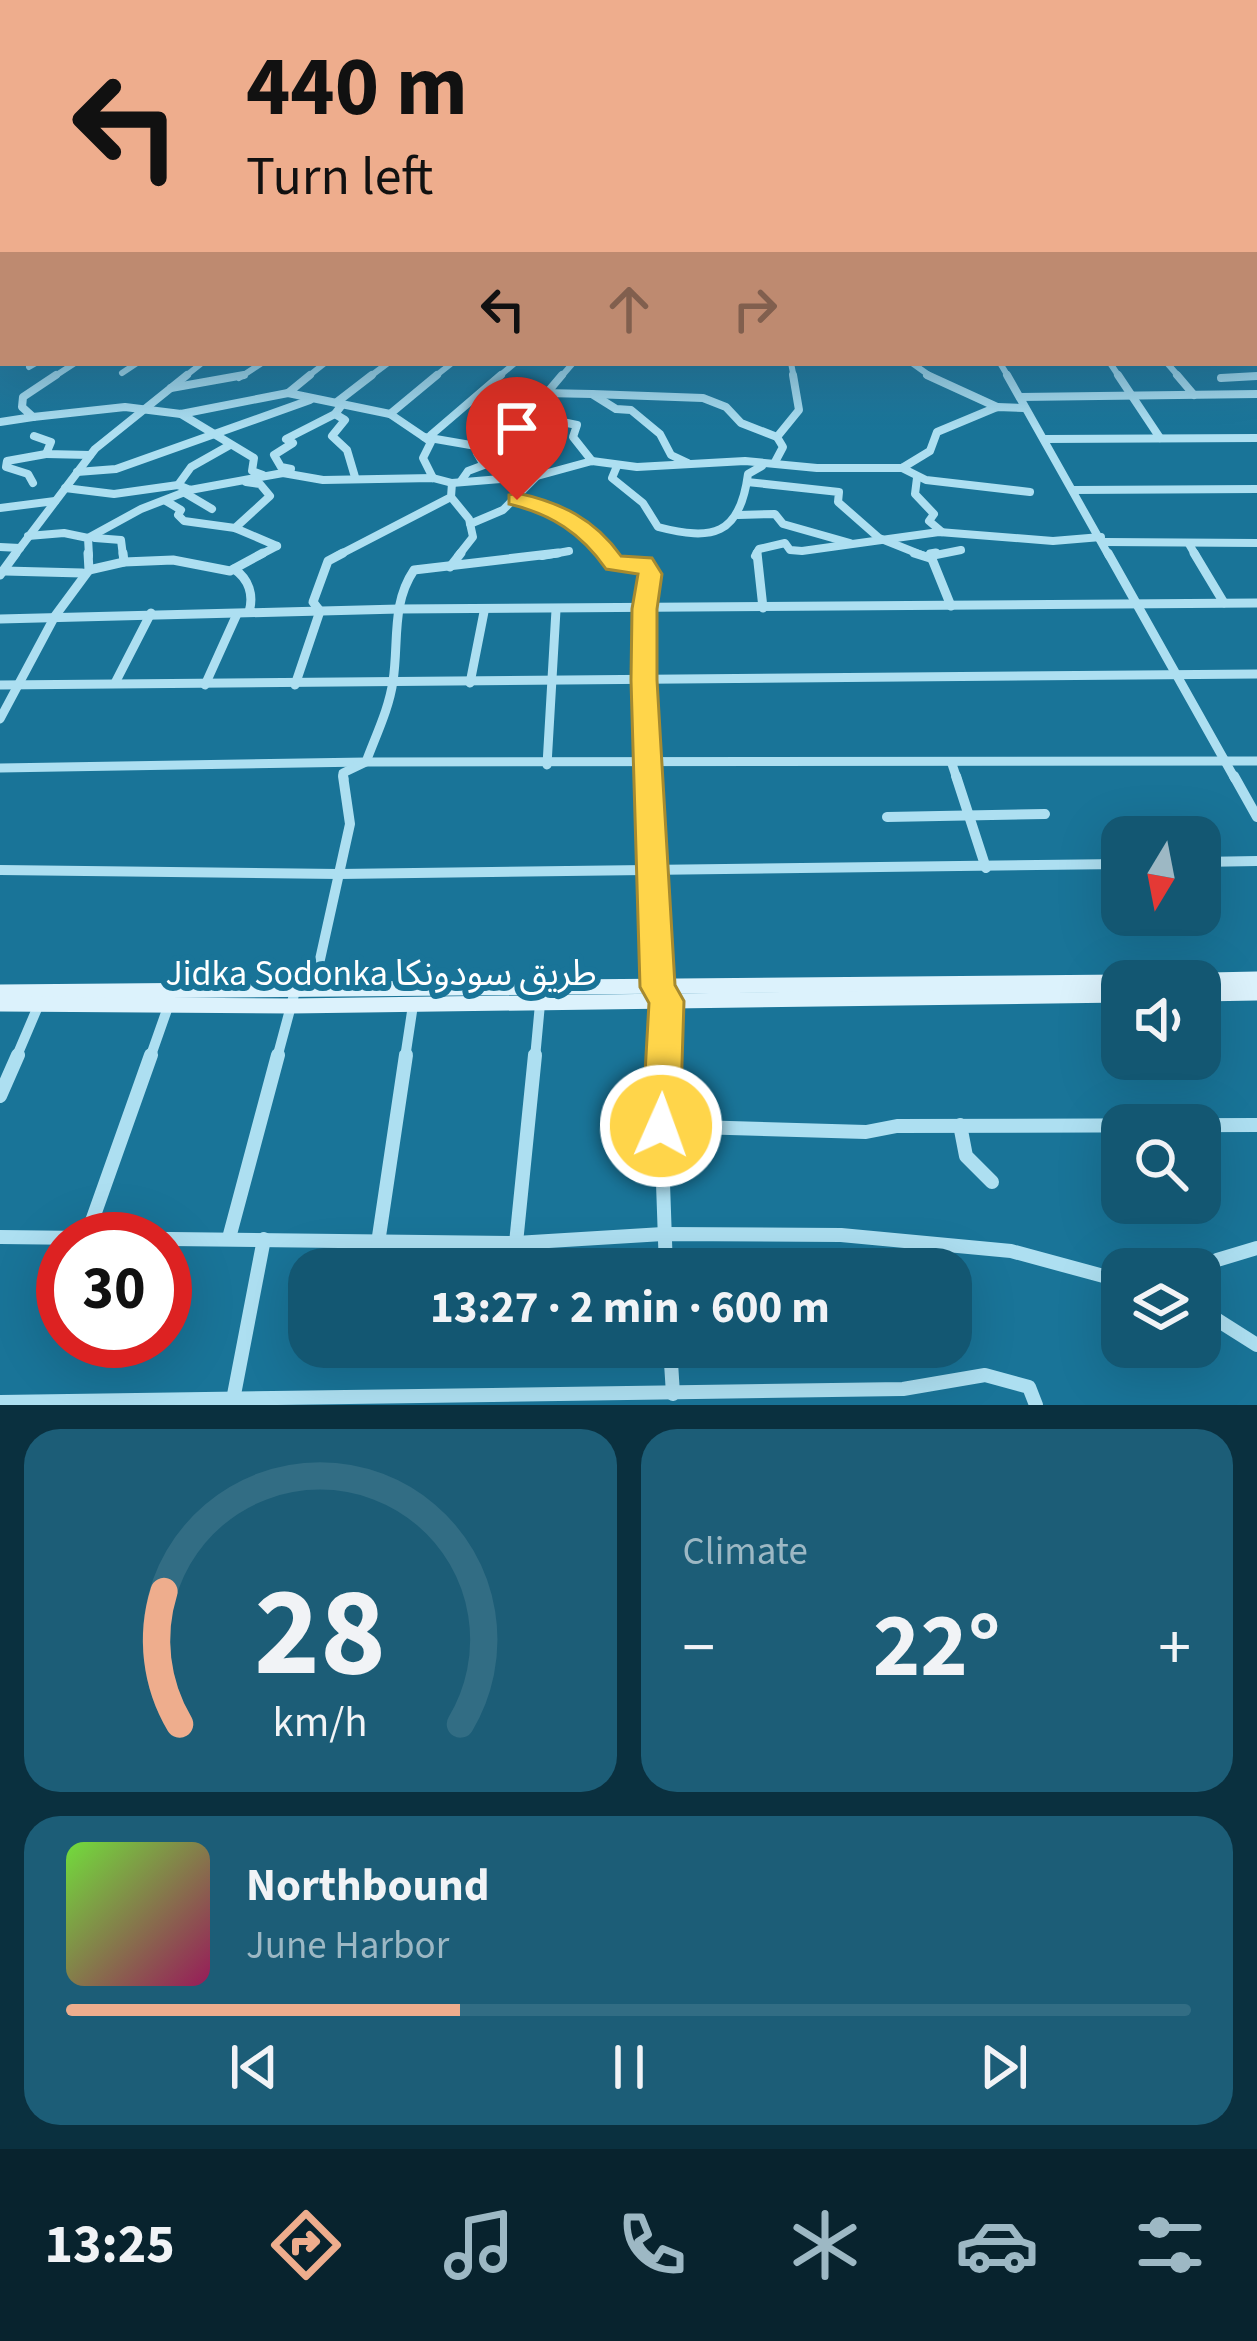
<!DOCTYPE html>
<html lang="en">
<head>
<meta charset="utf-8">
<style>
  :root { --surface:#135772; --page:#1c5d77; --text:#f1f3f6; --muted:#9db8c4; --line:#326d84; --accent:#eead8d }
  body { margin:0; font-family:"Source Sans 3","Noto Sans Arabic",sans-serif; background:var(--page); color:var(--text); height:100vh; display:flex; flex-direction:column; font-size:45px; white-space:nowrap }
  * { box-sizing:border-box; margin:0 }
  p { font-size:39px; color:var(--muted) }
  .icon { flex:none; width:66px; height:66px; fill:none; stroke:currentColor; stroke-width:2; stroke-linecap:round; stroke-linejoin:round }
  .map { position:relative; height:1405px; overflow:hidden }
  .details { display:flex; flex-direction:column; gap:24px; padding:24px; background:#0a303f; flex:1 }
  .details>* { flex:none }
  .banner { position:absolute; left:0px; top:0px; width:1257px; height:366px; box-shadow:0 12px 48px #0002; background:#eead8d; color:#111; overflow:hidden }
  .needle { width:78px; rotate:190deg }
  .tools { position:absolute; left:1101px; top:816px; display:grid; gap:24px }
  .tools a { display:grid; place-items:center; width:120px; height:120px; border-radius:24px; background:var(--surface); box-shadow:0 12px 48px #0002; font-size:60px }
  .speed { position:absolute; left:36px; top:1212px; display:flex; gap:24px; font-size:60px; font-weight:700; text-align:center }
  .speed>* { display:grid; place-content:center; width:156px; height:156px; border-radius:50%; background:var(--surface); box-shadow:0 12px 48px #0002; line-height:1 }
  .speed .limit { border:18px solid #d22; background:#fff; color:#111 }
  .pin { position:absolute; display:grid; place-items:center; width:102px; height:102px; color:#fff; margin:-123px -51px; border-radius:50% 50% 50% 0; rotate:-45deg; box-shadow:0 0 12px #0007 }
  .pin .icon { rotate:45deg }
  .me { position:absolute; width:132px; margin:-66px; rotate:2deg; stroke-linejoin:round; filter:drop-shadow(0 0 9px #0008) }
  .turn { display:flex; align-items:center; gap:42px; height:252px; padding:0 48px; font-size:54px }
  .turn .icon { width:156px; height:156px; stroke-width:2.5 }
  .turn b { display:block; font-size:84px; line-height:102px }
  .lanes { display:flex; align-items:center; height:114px; padding:0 48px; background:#0003; justify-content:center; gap:60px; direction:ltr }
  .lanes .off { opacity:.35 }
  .big { font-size:90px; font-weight:700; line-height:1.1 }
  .details .tile { flex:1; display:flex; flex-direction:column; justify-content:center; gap:18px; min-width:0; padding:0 42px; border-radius:36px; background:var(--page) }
  .details .dial { align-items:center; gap:0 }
  .dial svg { height:312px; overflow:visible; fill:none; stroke:var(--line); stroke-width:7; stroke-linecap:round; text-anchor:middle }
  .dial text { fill:var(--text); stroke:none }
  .song { display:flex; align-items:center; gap:36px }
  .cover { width:144px; height:144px; border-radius:18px; background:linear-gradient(135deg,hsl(100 70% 55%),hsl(330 70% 35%)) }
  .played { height:12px; border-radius:6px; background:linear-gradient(90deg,var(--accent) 35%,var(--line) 35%) }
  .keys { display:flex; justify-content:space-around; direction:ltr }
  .heat { display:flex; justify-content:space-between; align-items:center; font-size:66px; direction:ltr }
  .details .tiles { flex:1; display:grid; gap:24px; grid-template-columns:1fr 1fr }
  .tile:last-child { grid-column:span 2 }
  .trip { position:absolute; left:288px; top:1248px; width:684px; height:120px; border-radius:36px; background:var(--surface); box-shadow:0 12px 48px #0002; font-weight:700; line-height:120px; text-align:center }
  .dock { display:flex; height:192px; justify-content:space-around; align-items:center; background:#08232e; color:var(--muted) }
  .dock .icon { width:84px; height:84px }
  .dock .selected { color:var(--accent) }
  .dock b { font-size:54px; color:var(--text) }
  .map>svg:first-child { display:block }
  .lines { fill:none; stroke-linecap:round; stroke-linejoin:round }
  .minor-far4 { stroke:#addff1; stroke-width:6 }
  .minor-far3 { stroke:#addff1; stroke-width:8 }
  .minor-far2 { stroke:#addff1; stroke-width:9 }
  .minor-far1 { stroke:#addff1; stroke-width:10 }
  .minor { stroke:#addff1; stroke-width:14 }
  .secondary { stroke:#dcf2fc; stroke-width:15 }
  .trunk { fill:#fbfeff; fill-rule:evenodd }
  .route { fill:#ffd54a; stroke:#a68a30; stroke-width:3 }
  .labels { text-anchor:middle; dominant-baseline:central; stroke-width:12; stroke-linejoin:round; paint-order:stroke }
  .near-street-label { font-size:36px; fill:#fff; stroke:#197498 }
</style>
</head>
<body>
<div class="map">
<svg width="1257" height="1405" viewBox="0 0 1257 1405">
  <rect width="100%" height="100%" fill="#197498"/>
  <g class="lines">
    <g class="minor-far4">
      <path d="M 791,363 L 794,378"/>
      <path d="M 912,363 L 933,378"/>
      <path d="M 1000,363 L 1009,378"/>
      <path d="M 1110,363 L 1120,378"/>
      <path d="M 1167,363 L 1180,378"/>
      <path d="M 29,367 L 36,363"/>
      <path d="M 122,373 L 137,363"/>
      <path d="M 52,378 L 75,363"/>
      <path d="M 183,378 L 202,363"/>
      <path d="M 239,378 L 262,363"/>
      <path d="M 306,378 L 325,363"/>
      <path d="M 368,378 L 388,363"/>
      <path d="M 433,378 L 452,363"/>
      <path d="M 497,378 L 515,363"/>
      <path d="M 560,378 L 573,363"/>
      <path d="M 1221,378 L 1257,376"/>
    </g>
    <g class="minor-far3">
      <path d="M 310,375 L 288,393 L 390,414 L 424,437 L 482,447 L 477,453 L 484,465 L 468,471 L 461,481"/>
      <path d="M 927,375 L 997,407"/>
      <path d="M 1007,375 L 1109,556"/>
      <path d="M 1118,375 L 1160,438"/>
      <path d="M 1177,375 L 1194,395"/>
      <path d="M 1221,378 L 1257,376"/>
      <path d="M 171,388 L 244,375"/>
      <path d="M 544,393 L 592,394 L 616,409 L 631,410 L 660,434 L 671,455 L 688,463"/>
      <path d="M 592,394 L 703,398 L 726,407 L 741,423 L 777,437"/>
      <path d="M 1020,397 L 1257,394"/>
      <path d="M 181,414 L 254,458 L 252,471 L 263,475"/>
      <path d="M 390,414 L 437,375"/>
      <path d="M 528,415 L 577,425 L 573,437 L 592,461"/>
      <path d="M 33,417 L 125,407 L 181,414 L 288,393"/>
      <path d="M 0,422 L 33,417 L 22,407 L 23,397 L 56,375"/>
      <path d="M 431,435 L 501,375"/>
      <path d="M 34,436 L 51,442 L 46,454 L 90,455"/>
      <path d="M 424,437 L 431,442 L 423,458 L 433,478"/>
      <path d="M 1044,439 L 1257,438"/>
      <path d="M 775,462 L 783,447 L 777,437 L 799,410 L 793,375"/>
      <path d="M 617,466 L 612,478 L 643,503 L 658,527 C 712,541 740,536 748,474 L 762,466"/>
      <path d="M 902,468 L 926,480 L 1030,492"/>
      <path d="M 291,469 L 281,467 L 274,455 L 293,443 L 286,439 L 335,414"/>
      <path d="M 77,472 L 116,469 L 310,400"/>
      <path d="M 355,477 L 347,450 L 332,436 L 345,420 L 335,414 L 341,406 L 337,402 L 372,375"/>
      <path d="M 513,477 L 508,439 L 562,375"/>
      <path d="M 917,478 L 915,494 L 934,514 L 929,521 L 942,532"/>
      <path d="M 747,482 L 839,492 L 838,502 L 879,538 L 924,556"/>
      <path d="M 33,483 L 28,474 L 6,467 L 7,461 L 46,454"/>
      <path d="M 178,485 L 191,467 L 230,445"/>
      <path d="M 65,488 L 114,494 L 178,485 L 190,490 L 283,473 L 323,480 L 433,478 L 452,483 L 537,476 L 592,461 L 637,467 L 745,461 L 817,468 L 902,468 L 930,451 L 937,432 L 997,407 L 1024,408"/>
      <path d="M 1073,490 L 1257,489"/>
      <path d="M 185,493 L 212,509"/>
      <path d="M 451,497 L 469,519 L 473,537 L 458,556"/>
      <path d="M 517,499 L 574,523 L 610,556"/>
      <path d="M 166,501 L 181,510 L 178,515 L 184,521 L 235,528 L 277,546"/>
      <path d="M 0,508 L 55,501"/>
      <path d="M 738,515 L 775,514 L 783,524 L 850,543"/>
      <path d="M 470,524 L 503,510 L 537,476"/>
      <path d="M 235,528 L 270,496 L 260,484 L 246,482"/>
      <path d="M 28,536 L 64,533 L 88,538 L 89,556"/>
      <path d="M 88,538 L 141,509 L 190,490"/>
      <path d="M 95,538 L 121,540 L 123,556"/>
      <path d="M 1105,542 L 1257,543"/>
      <path d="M 1189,544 L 1196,556"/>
      <path d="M 0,547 L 20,548"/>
      <path d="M 14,556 L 95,449 L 187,375"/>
      <path d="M 258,556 L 277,546"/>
      <path d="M 337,556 L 451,497 L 452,483"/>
      <path d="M 542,556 L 569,551"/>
      <path d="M 755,556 L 759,549 L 785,543 L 790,550 L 802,551 L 939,532 L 1053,541 L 1101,537"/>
      <path d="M 931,556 L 961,550"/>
    </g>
    <g class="minor-far2">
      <path d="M 123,553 L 124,562"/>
      <path d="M 609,553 L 614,564 L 643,563 L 650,574 L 644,609 L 648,779"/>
      <path d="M 757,553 L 763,608"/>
      <path d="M 914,553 L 930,558"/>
      <path d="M 936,553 L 930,554 L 951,606"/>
      <path d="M 1108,553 L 1235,779"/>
      <path d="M 1194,553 L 1224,603"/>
      <path d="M 450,567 L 461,553"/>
      <path d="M 234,569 C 249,579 254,595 249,612"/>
      <path d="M 89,570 L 124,562 L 173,560 L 230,571 L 263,553"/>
      <path d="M 5,571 L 82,573"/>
      <path d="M 0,575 L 16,553"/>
      <path d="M 0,619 L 399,609 L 1257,603"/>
      <path d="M 115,683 L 151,613"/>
      <path d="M 470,683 L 484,612"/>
      <path d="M 0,685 L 1257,674"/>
      <path d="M 205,685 L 237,614"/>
      <path d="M 295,685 L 320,611 L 313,602 L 328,561 L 343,553"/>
      <path d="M 0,719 L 55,616 L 89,570 L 88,553"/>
      <path d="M 952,764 L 957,779"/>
      <path d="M 547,765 L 556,610"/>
      <path d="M 0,768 L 366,762 L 1257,761"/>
      <path d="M 344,779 L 343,773 L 366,762 C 376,735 389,709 393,681 C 399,642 391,604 414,570 L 558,553"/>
    </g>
    <g class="minor-far1">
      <path d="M 648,776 L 657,987 L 667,1001 L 664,1058"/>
      <path d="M 956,776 L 986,868"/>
      <path d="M 1234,776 L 1257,817"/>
      <path d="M 887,817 L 1045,814"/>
      <path d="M 1200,862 L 1257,861"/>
      <path d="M 0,870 L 339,874 L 1122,864"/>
      <path d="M 313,991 L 350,824 L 343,776"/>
      <path d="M 16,1058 L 39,1004"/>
      <path d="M 150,1058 L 169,1004"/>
      <path d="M 277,1058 L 295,991"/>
      <path d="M 405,1058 L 413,1005"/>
      <path d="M 535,1058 L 540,1004"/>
    </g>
    <g class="minor">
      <path d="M 664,1055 L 661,1126 L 666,1269"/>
      <path d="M 0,1096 L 18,1055"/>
      <path d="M 960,1125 L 966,1156 L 992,1182"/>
      <path d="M 661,1126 L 866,1132 L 897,1126 L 1257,1125"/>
      <path d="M 87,1235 L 151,1055"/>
      <path d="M 0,1237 L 516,1243 L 663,1234 L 841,1235 L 1011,1251 L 1122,1281"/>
      <path d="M 229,1238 L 278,1055"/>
      <path d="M 378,1243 L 406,1055"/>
      <path d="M 516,1243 L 535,1055"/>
      <path d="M 1200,1272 L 1217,1260 L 1257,1248"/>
      <path d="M 1200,1309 L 1257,1345"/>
      <path d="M 670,1347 L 673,1394"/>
      <path d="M 0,1402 L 903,1389 L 985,1375 L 1029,1387 L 1036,1405"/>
      <path d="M 232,1405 L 264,1239"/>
    </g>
    <g class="secondary">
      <path d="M 1162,981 L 1257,979"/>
      <path d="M 0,992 L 1122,982"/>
      <path d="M 1200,994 L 1257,993"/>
      <path d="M 0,1004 L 291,1006 L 1122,995"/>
    </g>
    <path class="trunk" d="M 3,322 L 3,329 L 0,330 L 0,323 Z"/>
  </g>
  <linearGradient id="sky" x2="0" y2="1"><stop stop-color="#0e4054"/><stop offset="0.55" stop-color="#387da2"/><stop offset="1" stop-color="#387da2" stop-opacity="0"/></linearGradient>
  <rect width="1257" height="431" fill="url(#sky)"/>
  <path class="route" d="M 517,493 C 560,502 595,519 621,556 L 652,558 L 662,574 L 657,609 L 657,680 L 675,985 L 684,1001 L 680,1126 L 675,1138 L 661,1143 L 648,1138 L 642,1126 L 649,1003 L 640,987 L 631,680 L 632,609 L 638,574 L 606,569 C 581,533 551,514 509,504 L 509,495 Z"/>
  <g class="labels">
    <g class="near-street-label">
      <text x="381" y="973">Jidka Sodonka طريق سودونكا</text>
    </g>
  </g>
</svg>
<div class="tools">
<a><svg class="needle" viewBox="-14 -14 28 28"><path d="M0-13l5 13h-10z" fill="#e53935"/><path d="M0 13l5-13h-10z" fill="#9db8c4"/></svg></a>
<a><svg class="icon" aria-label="sound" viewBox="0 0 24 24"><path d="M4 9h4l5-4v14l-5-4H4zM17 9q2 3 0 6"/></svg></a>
<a><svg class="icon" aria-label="search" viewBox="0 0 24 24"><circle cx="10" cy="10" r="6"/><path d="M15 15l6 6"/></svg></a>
<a><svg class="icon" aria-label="layers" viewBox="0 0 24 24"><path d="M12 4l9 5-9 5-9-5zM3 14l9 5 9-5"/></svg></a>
</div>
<div class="speed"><div class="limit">30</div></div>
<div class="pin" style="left:517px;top:500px;background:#d93025"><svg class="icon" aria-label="arrive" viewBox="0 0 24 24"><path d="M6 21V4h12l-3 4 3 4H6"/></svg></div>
<svg class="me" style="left:661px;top:1126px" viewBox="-20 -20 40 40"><circle r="17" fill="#ffd54a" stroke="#fff" stroke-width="3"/><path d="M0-11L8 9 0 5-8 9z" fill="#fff"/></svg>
<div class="trip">13:27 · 2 min · 600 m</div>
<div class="banner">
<div class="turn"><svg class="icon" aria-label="left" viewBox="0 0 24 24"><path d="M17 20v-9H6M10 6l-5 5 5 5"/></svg><div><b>440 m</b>Turn left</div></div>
<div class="lanes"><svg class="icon" aria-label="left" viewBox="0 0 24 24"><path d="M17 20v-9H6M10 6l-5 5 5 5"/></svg><svg class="icon off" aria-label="ahead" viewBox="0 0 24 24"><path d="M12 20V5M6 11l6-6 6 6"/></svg><svg class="icon off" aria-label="right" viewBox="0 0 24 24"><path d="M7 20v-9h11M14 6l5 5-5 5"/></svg></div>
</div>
</div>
<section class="details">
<div class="tiles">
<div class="tile dial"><svg viewBox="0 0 100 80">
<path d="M14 69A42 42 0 1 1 86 69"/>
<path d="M14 69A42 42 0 0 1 10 35" stroke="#eead8d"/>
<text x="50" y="56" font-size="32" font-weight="700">28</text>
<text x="50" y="72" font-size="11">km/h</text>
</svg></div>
<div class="tile"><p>Climate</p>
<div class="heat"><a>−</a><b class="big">22°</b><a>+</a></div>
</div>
<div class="tile">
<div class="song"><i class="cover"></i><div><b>Northbound</b><p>June Harbor</p></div></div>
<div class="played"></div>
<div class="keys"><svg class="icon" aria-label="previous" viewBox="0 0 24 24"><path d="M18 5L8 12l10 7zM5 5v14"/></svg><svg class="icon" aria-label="pause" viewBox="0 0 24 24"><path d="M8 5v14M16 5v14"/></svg><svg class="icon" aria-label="next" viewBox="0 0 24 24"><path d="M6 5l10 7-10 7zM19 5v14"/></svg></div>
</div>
</div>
</section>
<nav class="dock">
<b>13:25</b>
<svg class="icon selected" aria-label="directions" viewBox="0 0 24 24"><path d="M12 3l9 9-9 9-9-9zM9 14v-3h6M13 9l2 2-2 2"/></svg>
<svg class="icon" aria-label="music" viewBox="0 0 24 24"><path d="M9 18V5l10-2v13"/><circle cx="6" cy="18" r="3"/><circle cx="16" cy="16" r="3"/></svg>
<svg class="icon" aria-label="phone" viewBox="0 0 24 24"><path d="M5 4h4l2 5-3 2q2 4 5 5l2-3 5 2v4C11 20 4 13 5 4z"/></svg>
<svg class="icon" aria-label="climate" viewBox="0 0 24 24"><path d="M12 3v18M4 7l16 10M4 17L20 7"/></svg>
<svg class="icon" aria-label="car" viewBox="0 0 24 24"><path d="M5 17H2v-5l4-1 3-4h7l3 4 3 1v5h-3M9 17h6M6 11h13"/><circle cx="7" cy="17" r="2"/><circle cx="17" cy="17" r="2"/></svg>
<svg class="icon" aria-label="filters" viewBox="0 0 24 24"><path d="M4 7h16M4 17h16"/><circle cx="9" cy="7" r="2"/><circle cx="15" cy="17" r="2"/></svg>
</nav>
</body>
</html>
